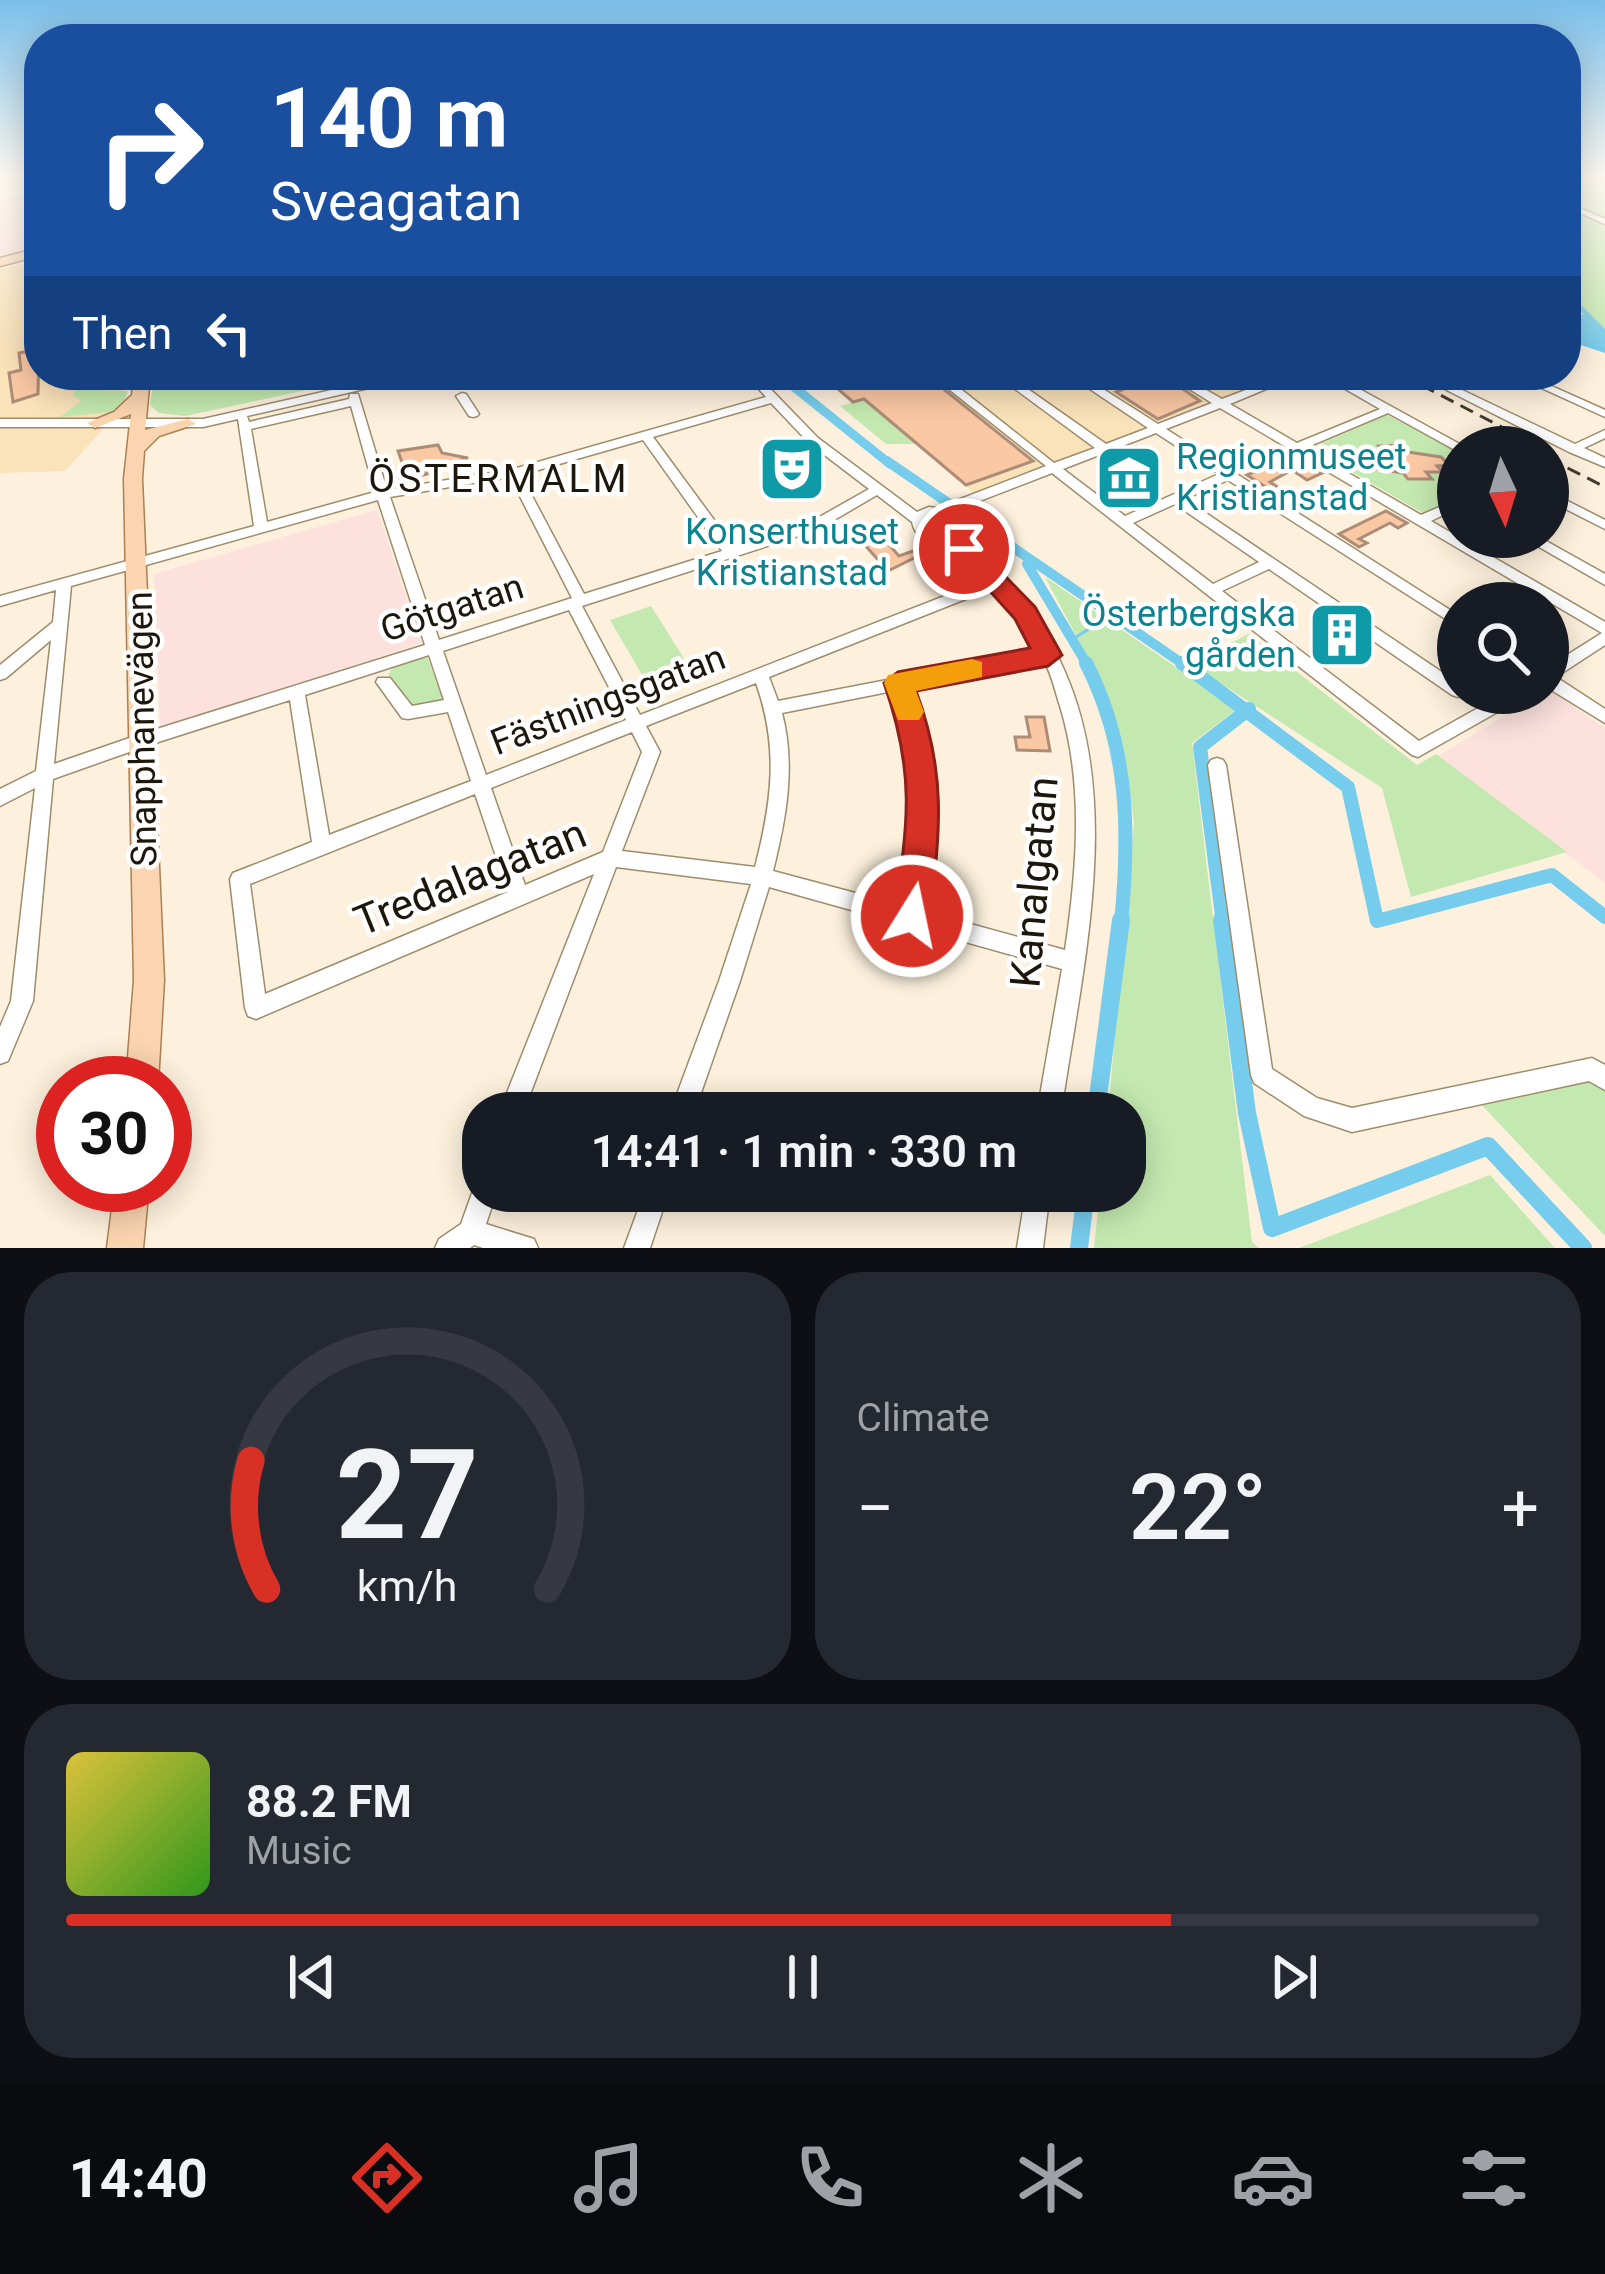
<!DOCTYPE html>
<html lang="en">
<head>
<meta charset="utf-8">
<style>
  :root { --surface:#171b24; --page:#242831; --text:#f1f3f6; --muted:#9ea1a6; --line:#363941; --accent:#d93025 }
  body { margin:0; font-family:Roboto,sans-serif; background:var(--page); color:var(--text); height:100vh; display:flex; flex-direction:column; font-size:45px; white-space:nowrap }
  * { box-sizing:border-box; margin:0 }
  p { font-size:39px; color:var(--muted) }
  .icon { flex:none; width:66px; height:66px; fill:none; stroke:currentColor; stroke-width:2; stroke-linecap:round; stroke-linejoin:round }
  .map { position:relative; height:1248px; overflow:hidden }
  .sheet { display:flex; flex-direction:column; gap:24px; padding:24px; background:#0d0f14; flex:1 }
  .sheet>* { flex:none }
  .hud { position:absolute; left:24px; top:24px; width:1557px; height:366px; border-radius:48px; box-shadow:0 6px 30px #0003; background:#1a4fa0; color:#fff; overflow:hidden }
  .needle { width:78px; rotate:176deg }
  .buttons { position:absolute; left:1437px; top:426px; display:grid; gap:24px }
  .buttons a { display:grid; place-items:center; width:132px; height:132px; border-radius:50%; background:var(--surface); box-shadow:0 6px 30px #0003; font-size:60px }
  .speed { position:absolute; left:36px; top:1056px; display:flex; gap:24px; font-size:60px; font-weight:700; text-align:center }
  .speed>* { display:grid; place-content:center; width:156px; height:156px; border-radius:50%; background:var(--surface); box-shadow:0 6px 30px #0003; line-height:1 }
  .speed .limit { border:18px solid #d22; background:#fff; color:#111 }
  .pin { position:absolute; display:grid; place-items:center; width:102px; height:102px; color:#fff; margin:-51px; border:6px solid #fff; border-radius:50%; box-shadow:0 3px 12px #0007 }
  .me { position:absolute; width:132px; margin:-66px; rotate:10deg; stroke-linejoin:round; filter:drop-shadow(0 0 9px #0008) }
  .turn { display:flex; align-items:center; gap:42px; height:252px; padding:0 48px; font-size:54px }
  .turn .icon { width:156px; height:156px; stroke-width:2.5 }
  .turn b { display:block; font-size:84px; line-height:102px }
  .then { display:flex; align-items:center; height:114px; padding:0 48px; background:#0003; gap:24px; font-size:45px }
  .big { font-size:90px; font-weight:600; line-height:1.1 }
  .sheet .tile { flex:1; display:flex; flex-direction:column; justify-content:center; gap:18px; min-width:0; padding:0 42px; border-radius:48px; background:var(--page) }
  .sheet .dial { align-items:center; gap:0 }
  .dial svg { height:312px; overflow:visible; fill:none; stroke:var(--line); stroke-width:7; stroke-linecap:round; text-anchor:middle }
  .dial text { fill:var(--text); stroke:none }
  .song { display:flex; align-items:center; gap:36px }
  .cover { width:144px; height:144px; border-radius:18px; background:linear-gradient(135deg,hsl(50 70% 55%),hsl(110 70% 35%)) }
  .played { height:12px; border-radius:6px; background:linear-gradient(90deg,var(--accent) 75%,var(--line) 75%) }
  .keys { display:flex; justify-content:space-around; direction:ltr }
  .heat { display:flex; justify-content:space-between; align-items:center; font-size:66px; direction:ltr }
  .sheet .tiles { flex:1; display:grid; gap:24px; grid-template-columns:1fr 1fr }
  .tile:last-child { grid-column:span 2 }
  .trip { position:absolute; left:462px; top:1092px; width:684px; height:120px; border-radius:48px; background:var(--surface); box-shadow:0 6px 30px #0003; font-weight:600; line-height:120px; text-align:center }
  .menu { display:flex; height:192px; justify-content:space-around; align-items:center; background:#090b0e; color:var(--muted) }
  .menu .icon { width:84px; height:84px }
  .menu .selected { color:var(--accent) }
  .menu b { font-size:54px; color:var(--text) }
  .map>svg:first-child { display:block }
  .built { fill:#fae2b9 }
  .industrial { fill:#fce2db }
  .education { fill:#fce1dd }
  .green { fill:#c4e9b0 }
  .water { fill:#76ccec }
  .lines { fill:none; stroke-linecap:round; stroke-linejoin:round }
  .stream { stroke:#76ccec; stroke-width:3 }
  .canal-far3 { stroke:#76ccec; stroke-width:9 }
  .canal-far2 { stroke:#76ccec; stroke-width:10 }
  .canal-far1 { stroke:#76ccec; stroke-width:14 }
  .canal { stroke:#76ccec; stroke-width:18 }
  .building { fill:#fbc8a4; stroke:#ad8d78; stroke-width:3 }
  .minor-casing { stroke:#9e8c6c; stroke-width:3 }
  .major-casing { stroke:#ab8054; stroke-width:3 }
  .minor { fill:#fff; fill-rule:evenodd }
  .major { fill:#fbd5b0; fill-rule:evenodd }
  .rail { stroke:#443c2e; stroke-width:3; stroke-dasharray:14 8; stroke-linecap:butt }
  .route { fill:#d93025; stroke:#8d1f18; stroke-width:3 }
  .slow { fill:#f59e0b }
  .labels { text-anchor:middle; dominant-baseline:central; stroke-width:9; stroke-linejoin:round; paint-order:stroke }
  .culture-label { font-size:36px; fill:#0d838f; stroke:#fff; text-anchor:start }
  .street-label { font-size:36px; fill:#1d160a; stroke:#fff }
  .neighbourhood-label { font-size:39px; letter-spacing:3px; fill:#1d160a; stroke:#fff }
  .near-street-label { font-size:42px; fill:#1d160a; stroke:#fff }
</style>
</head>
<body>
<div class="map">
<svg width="1605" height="1248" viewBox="0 0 1605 1248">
  <rect width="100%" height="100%" fill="#fdf1dd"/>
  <g class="built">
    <path d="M 39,261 L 39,375 L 131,375 L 119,411 L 65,471 L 0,473 L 0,269 Z"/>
    <path d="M 822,375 L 1242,375 L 1259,384 L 974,493 L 867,398 L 853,402 L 831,383 L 835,380 Z"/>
  </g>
  <path class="industrial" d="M 39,191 L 39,250 L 0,259 L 0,199 Z"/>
  <g class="education">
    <path d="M 377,510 L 422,643 L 160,729 L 154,574 Z"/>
    <path d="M 1548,689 L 1605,728 L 1605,883 L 1438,756 Z"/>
  </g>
  <g class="green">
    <path d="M 1566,178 L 1605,178 L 1605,341 L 1566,327 Z"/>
    <path d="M 79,375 L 130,375 L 101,390 L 128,391 L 121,411 L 60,417 L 81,401 L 73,396 Z"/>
    <path d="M 154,375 L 378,375 L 185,416 L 159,413 L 150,405 Z"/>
    <path d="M 867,398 L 919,444 L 886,444 L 840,406 Z"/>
    <path d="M 1387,415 L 1458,451 L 1458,500 L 1426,515 L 1311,448 Z"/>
    <path d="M 1045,577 L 1237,709 L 1192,743 L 1252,1242 L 1259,1248 L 1094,1248 L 1100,1191 L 1125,1191 L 1125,1113 L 1108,1113 L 1134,823 L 1126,761 L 1106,692 Z"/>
    <path d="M 651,606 L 690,668 L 648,685 L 610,620 Z"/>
    <path d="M 1248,634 L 1417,765 L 1436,754 L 1567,852 L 1411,897 L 1382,788 L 1191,664 Z"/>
    <path d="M 427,657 L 443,700 L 425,710 L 408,706 L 388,675 L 394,665 Z"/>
    <path d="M 1584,1080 L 1605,1087 L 1605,1236 L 1477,1100 Z"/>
    <path d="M 1490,1175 L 1555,1248 L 1299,1248 Z"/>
  </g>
  <path class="water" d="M 1566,290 L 1605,329 L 1605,353 L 1566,340 L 1566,312 L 1585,315 L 1567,298 Z"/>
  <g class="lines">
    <path class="stream" d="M 1073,639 L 1110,616"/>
    <path class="canal-far3" d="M 779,375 L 890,464"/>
    <g class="canal-far2">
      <path d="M 887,461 L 1186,666"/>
      <path d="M 1027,564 L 1088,666"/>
    </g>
    <g class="canal-far1">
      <path d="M 1086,663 C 1129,747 1130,831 1121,923"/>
      <path d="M 1182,663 L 1348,787 L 1377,921 L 1552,875 L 1605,917"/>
      <path d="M 1223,923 L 1200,747 L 1249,709"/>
    </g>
    <g class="canal">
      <path d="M 1222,920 L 1247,1113 L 1272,1228 L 1488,1146 L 1583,1248"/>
      <path d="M 1096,1113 L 1121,920"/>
      <path d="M 1079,1248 L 1086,1191"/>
    </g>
  </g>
  <g class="building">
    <path d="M 39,349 L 38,394 L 13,402 L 9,373 L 21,370 L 19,353 Z"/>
    <path d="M 822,375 L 926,375 L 1033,461 L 966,485 L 864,399 L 853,402 Z"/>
    <path d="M 1123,375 L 1163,375 L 1200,401 L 1158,419 L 1116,392 L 1138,384 Z"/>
    <path d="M 438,445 L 442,453 L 468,458 L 443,466 L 423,464 L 427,474 L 401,481 L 397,470 L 404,468 L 398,451 Z"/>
    <path d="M 1402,445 L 1408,452 L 1441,457 L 1449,465 L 1437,466 L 1443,472 L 1426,472 L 1432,479 L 1408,479 L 1403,473 L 1365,467 L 1358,459 L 1385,452 L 1379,446 Z"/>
    <path d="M 1292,456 L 1322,473 L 1307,480 L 1292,470 L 1270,482 L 1279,488 L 1272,491 L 1247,475 Z"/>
    <path d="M 1386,511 L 1407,523 L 1398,528 L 1390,523 L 1359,539 L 1367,543 L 1359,547 L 1339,534 Z"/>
    <path d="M 865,531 L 874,541 L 883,538 L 899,556 L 913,551 L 918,556 L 888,571 L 855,534 Z"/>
    <path d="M 1026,717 L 1044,717 L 1050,751 L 1017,750 L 1015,737 L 1030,737 Z"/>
  </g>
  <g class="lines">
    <g class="minor-casing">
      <g id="minor">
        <path d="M 1566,202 L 1605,219 L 1605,224 L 1566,207 Z"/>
        <path d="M 398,375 L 417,375 L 412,378 L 247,416 L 249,422 L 349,399 L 350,394 L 358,394 L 387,490 L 513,469 L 766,397 L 746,375 L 757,375 L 818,438 L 917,512 L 929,507 L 937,508 L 1046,466 L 931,375 L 943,375 L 1054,463 L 1095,448 L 996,375 L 1008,375 L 1106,444 L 1148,428 L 1069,375 L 1081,375 L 1158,424 L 1212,403 L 1167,375 L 1180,375 L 1222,399 L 1285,375 L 1300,375 L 1230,404 L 1297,443 L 1380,409 L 1321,375 L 1334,375 L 1465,447 L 1455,450 L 1388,413 L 1305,448 L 1421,515 L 1458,499 L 1458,508 L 1431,521 L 1605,622 L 1605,645 L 1556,677 L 1605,709 L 1605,723 L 1548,688 L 1548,667 L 1602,633 L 1220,408 L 1166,429 L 1458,615 L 1458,627 L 1228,480 L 1185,499 L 1458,683 L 1458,693 L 1465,693 L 1458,697 L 1452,695 L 1269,569 L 1222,591 L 1419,741 L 1505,693 L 1526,693 L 1524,697 L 1418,757 L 1412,755 L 1052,473 L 946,514 C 948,519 950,525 953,530 C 964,546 991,565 1005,580 C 1030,606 1051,639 1065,672 C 1124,806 1081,974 1061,1113 L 1037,1113 L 1062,969 L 769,887 L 740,981 L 694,1113 L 670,1113 L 719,981 L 751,884 L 616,867 L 523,1113 L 499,1113 L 594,874 L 256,1019 L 248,1016 L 245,1008 L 230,879 L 233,873 L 312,842 L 290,700 L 149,745 L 53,779 L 33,1001 L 8,1061 L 0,1064 L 0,1027 L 11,1001 L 35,788 L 0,806 L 0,789 L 36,771 L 51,640 L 6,678 L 0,680 L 0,665 L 53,622 L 56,590 L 0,606 L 0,596 L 254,526 L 238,419 L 203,427 L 0,427 L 0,419 L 203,419 ZM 771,403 L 810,444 L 869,489 L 807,524 L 734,547 L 653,437 ZM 351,406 L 375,492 L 267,522 L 251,429 ZM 1156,433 L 1219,474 L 1125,516 L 1063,469 ZM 643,440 L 722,551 L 584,594 L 521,475 ZM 510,477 L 572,598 L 439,640 L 390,497 ZM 877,495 L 912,522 C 915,539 929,542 943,536 L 988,579 L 640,715 L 582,606 L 817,530 ZM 378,500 L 425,645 L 144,733 L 54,764 L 71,586 ZM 1175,504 L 1259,562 L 1213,584 L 1133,523 ZM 929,516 L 935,518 L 936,528 L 932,531 L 926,525 ZM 996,587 L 1020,618 L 1038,651 L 778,701 L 769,677 ZM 569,610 L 626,720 L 486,775 L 443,651 ZM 429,655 L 444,700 L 412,706 L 390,678 L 378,678 L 376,682 L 402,718 L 408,719 L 448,712 L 471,781 L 329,835 L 305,695 ZM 1044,661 C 1052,675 1055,691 1060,706 C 1084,784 1077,869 1065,950 L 923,911 C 937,828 935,769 908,688 ZM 756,683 C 779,748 772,801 755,867 L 622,851 L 660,752 L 646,726 ZM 893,691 C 917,766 918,829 904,906 L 773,871 C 786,819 796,766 782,713 ZM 632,732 L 642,752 L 603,852 L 525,885 L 491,788 ZM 475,794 L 508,892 L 265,994 L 250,884 Z"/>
        <path d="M 1417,375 L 1431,375 L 1451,385 L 1476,375 L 1491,375 L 1460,389 L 1575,444 L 1605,430 L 1605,438 L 1584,448 L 1605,458 L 1605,467 L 1569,452 Z"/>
        <path d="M 1513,375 L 1527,375 L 1605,410 L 1605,417 Z"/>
        <path d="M 462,393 L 466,394 L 479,414 L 477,416 L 473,417 L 469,416 L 456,396 Z"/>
        <path d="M 1548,491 L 1605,520 L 1605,529 L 1548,500 Z"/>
        <path d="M 1522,537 L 1539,537 L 1605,574 L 1605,585 Z"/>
        <path d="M 1217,758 L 1223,760 L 1226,765 L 1272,1069 L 1317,1098 L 1352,1108 L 1592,1058 L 1605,1065 L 1605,1090 L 1589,1081 L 1352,1132 L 1304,1116 L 1254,1083 L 1251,1075 L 1208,765 L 1211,760 Z"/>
        <path d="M 483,1180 L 483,1191 L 497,1191 L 486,1224 L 534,1239 L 538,1248 L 483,1248 L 474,1245 L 470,1248 L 435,1248 L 439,1239 L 461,1224 L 476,1182 Z"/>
        <path d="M 645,1191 L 669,1191 L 650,1248 L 624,1248 Z"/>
        <path d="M 1026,1191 L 1050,1191 L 1043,1248 L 1017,1248 Z"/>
      </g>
    </g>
    <g class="major-casing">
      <g id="major">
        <path d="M 39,248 L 39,256 L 0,266 L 0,258 Z"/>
        <path d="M 134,375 L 150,375 L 145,430 L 188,419 L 196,424 L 159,436 L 144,451 L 142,479 L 164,980 L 158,1083 L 126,1083 L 134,980 L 124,479 L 131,414 L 95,428 L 87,423 L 114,412 L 132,395 Z"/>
        <path d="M 115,1185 L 149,1185 L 143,1248 L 107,1248 Z"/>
      </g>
    </g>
    <use href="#minor" class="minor"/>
    <use href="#major" class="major"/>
    <g class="rail">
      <path d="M 1402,375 L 1540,447"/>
      <path d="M 1548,458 L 1605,487"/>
    </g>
  </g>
  <linearGradient id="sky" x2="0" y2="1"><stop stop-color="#7abeea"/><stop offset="0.5" stop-color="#fef9f0"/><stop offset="1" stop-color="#fef9f0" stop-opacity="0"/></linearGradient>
  <rect width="1605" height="353" fill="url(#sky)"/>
  <path class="route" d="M 964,541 L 973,543 L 1035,607 L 1062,655 L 1048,666 L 916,691 C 947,774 940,830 930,916 L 925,928 L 912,933 L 899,928 L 894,916 C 908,823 916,775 884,683 L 898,672 L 1030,648 L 1015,619 L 952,549 Z"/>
  <path class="slow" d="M 972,659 L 982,662 L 982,677 L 916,691 L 924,712 L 919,720 L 898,720 L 884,683 L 888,675 Z"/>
  <defs>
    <g id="theatre-square" transform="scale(3.45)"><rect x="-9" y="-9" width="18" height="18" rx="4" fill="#0f9aa8" stroke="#fff"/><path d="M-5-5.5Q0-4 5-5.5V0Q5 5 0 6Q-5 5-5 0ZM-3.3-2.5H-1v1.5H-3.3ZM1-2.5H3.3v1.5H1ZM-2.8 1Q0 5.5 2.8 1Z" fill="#fff"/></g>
    <g id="museum-square" transform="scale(3.45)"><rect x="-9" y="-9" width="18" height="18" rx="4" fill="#0f9aa8" stroke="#fff"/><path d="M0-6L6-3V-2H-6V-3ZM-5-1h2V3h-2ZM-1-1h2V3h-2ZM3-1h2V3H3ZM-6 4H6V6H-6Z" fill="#fff"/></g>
    <g id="building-square" transform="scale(3.45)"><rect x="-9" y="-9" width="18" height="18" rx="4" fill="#0f9aa8" stroke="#fff"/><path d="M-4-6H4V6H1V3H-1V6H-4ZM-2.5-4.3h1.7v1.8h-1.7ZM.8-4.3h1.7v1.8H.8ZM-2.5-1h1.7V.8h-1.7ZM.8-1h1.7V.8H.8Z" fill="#fff"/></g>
  </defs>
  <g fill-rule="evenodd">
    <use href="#theatre-square" x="792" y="469"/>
    <use href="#museum-square" x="1129" y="478"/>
    <use href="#building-square" x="1342" y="635"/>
  </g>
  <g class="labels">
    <g class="culture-label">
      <text x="1176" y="457">Regionmuseet<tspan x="1176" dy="41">Kristianstad</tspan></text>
      <text x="792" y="532" text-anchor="middle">Konserthuset<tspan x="792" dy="41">Kristianstad</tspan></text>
      <text x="1296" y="614" text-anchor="end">Österbergska<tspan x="1296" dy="41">gården</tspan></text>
    </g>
    <g class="street-label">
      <text transform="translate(452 608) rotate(-18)">Götgatan</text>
      <text transform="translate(608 700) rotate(-21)">Fästningsgatan</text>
      <text transform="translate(142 729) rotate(-91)">Snapphanevägen</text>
    </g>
    <g class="neighbourhood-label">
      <text x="499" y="479">ÖSTERMALM</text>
    </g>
    <g class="near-street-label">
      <text transform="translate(470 877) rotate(-22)">Tredalagatan</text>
      <text transform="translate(1034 882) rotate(-85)">Kanalgatan</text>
    </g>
  </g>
</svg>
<div class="buttons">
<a><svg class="needle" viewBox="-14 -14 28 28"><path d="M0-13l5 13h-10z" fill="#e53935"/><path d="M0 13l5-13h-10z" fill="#9ea1a6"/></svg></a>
<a><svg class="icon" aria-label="search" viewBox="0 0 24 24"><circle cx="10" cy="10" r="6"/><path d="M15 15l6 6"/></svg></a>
</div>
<div class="speed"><div class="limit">30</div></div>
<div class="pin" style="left:964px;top:549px;background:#d93025"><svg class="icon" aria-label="arrive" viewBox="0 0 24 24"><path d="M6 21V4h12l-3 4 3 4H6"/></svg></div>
<svg class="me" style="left:912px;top:916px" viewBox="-20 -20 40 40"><circle r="17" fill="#d93025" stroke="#fff" stroke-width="3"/><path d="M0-11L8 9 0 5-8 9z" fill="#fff"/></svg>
<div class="trip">14:41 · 1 min · 330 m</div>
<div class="hud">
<div class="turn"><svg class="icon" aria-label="right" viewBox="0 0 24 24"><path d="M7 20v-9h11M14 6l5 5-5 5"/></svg><div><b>140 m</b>Sveagatan</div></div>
<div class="then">Then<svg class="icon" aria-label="left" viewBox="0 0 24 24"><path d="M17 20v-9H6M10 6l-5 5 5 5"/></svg></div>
</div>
</div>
<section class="sheet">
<div class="tiles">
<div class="tile dial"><svg viewBox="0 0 100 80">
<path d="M14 69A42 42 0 1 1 86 69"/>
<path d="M14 69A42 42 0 0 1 10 36" stroke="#d93025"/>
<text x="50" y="56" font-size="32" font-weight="700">27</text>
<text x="50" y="72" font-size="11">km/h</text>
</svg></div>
<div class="tile"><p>Climate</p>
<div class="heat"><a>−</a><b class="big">22°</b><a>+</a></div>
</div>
<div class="tile">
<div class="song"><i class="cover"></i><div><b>88.2 FM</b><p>Music</p></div></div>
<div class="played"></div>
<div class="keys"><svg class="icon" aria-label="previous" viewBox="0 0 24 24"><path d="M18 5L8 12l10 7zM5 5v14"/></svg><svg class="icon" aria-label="pause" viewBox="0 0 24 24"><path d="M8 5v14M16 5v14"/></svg><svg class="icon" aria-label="next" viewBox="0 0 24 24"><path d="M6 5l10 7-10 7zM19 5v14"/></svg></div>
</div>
</div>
</section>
<nav class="menu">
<b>14:40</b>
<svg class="icon selected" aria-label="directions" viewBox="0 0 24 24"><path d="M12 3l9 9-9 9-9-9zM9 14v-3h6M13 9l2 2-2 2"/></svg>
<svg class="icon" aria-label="music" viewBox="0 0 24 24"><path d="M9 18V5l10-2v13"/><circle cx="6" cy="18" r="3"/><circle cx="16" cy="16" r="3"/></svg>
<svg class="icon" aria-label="phone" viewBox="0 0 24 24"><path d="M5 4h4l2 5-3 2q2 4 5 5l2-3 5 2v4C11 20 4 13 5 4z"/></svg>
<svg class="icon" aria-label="climate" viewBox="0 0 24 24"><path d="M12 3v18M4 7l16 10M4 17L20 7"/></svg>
<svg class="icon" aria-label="car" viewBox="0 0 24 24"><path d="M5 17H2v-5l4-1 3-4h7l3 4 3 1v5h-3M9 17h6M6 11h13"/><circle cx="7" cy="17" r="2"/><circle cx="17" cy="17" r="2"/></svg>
<svg class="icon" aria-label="filters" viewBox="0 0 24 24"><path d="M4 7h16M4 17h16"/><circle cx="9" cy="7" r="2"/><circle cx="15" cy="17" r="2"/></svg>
</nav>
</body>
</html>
